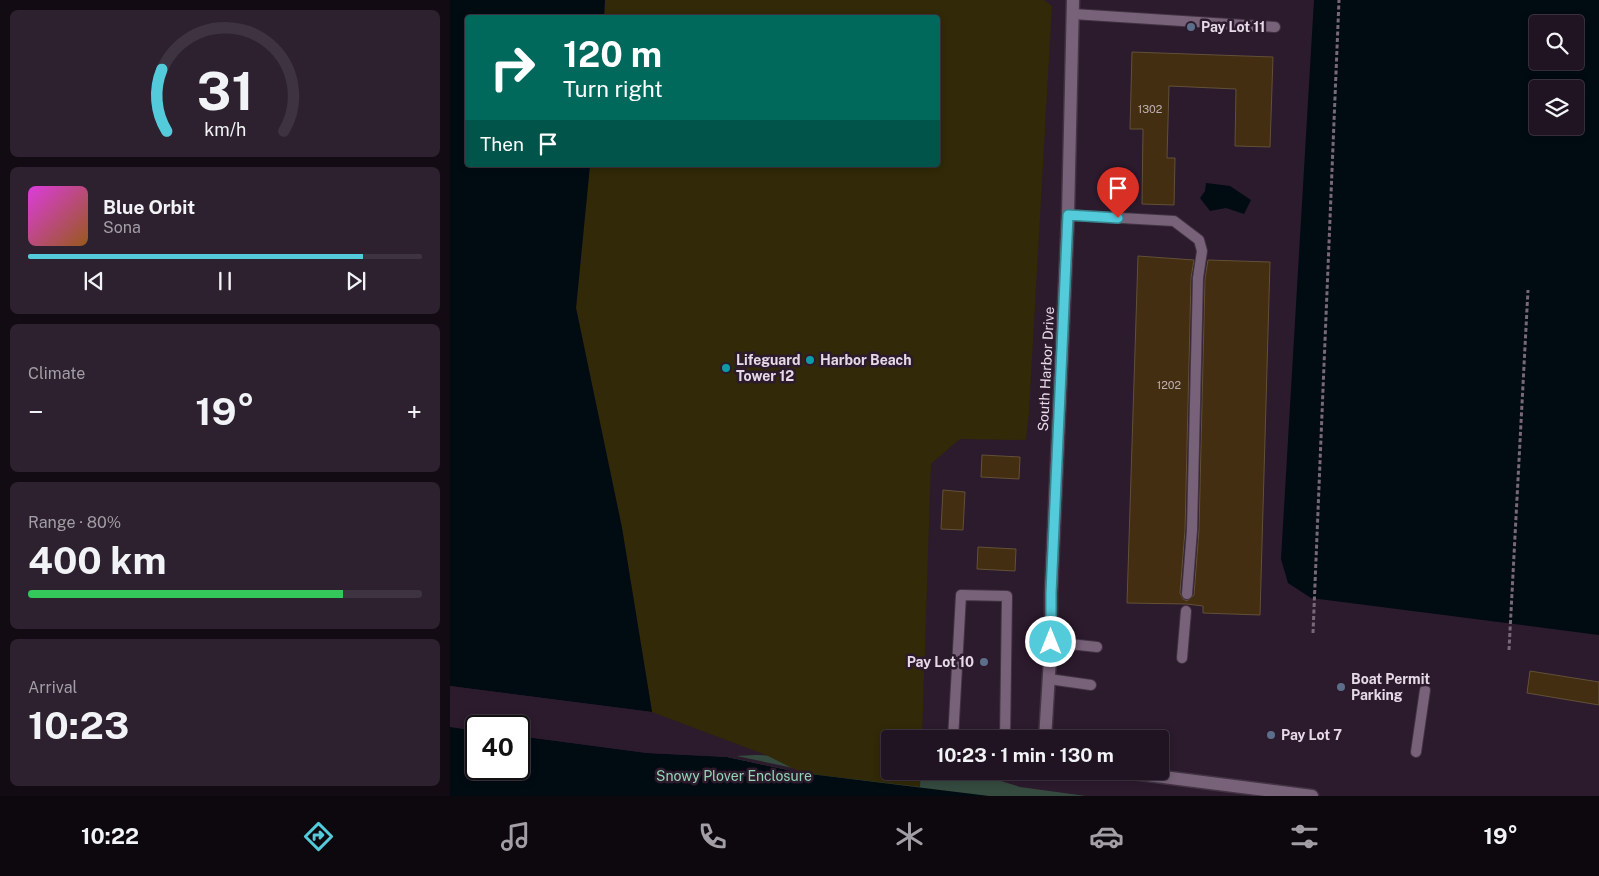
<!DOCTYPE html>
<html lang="en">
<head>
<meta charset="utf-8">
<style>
  :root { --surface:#211422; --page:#2d212f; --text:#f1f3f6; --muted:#a29ea5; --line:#3e3340; --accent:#53cbdb }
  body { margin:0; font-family:"Public Sans",sans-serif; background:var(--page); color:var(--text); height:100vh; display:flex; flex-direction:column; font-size:19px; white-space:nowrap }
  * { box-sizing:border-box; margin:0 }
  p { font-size:16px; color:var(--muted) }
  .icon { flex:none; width:28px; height:28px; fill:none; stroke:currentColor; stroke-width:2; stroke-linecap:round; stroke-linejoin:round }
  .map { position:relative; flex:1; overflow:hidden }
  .sheet { display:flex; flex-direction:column; gap:10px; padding:10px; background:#120b13; width:450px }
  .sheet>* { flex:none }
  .hud { position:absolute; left:15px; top:15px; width:475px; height:152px; border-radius:5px; box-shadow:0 2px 8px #0003,0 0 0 1px var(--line); background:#00695c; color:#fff; overflow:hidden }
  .buttons { position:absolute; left:1079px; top:15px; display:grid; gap:10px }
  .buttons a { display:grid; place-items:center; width:55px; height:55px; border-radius:5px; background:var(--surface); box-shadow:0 2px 8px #0003,0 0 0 1px var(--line); font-size:25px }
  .speed { position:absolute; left:15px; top:715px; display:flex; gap:10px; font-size:25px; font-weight:700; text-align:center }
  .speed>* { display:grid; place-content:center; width:65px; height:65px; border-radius:50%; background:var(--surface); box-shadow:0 2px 8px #0003,0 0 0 1px var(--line); line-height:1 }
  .speed .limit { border:2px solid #111; border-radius:8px; background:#fff; color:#111 }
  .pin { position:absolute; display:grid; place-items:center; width:42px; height:42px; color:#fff; margin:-51px -21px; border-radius:50% 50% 50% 0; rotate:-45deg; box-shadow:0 0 5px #0007 }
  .pin .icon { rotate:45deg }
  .me { position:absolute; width:55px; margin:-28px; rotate:0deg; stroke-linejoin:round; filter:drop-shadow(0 0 4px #0008) }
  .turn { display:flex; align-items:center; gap:18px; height:105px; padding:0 15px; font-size:22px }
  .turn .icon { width:65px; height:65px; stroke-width:2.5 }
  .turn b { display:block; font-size:35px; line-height:42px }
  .then { display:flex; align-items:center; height:48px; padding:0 15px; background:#0003; gap:10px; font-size:19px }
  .big { font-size:38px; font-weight:700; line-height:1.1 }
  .sheet .card { flex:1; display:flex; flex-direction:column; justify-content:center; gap:8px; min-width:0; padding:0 18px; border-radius:8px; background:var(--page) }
  .sheet .dial { align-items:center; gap:0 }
  .dial svg { height:130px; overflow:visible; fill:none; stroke:var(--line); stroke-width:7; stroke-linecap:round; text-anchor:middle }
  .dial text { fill:var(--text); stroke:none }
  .song { display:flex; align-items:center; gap:15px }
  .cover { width:60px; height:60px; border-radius:8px; background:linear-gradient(135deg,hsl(300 70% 55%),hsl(30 70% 35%)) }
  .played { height:5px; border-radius:2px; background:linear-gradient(90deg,var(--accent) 85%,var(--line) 85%) }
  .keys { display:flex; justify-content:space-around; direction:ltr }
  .heat { display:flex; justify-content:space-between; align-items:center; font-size:28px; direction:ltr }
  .charge { height:8px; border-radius:4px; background:linear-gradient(90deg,#34c759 80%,var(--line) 0) }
  .trip { position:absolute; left:431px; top:730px; width:288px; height:50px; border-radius:5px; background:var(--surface); box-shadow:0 2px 8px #0003,0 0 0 1px var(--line); font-weight:700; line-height:50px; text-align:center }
  .tab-bar { display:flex; height:80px; justify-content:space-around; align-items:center; background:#0d080e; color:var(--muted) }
  .tab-bar .icon { width:35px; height:35px }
  .tab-bar .selected { color:var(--accent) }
  .tab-bar b { font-size:22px; color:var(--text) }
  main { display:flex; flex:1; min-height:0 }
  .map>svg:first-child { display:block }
  .green { fill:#354b40 }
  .sand { fill:#312907 }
  .water { fill:#000b12; fill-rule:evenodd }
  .pier { fill:#2c1a2d }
  .building { fill:#432e11; stroke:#625038 }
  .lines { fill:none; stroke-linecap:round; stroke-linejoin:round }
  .service-casing { stroke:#423443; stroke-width:12 }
  .tertiary-casing { stroke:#423443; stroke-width:15 }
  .path { stroke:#786878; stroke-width:3; stroke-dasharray:4 2.5; stroke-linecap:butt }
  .service { stroke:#786279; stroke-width:10 }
  .tertiary { stroke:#786279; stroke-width:12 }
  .route-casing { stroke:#36848e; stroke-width:12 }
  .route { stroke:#53cbdb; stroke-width:9 }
  .service-dot { fill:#5c6f8a; stroke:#2c1a2d; stroke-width:2 }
  .culture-dot { fill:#0f9aa8; stroke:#2c1a2d; stroke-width:2 }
  .labels { text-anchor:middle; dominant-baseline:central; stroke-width:5; stroke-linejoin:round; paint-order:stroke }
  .number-label { font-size:11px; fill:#beafb2 }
  .poi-label { font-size:14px; font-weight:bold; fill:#e7dae7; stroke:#2c1a2d; text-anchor:start }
  .street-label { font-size:14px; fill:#e7dae7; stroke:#2c1a2d }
  .park-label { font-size:14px; fill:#94d6b5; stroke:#2c1a2d }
</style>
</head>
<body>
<main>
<section class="sheet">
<div class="card dial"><svg viewBox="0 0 100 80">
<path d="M14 69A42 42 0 1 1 86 69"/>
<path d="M14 69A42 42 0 0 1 11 31" stroke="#53cbdb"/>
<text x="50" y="56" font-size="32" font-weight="700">31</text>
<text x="50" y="72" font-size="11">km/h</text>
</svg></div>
<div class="card">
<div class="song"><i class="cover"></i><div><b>Blue Orbit</b><p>Sona</p></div></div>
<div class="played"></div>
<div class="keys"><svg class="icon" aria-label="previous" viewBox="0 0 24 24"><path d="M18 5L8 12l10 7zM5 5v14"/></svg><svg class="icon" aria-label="pause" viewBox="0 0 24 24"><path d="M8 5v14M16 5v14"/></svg><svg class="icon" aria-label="next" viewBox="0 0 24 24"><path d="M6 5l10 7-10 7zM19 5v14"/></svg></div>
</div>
<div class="card"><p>Climate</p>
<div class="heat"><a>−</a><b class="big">19°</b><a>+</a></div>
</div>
<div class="card"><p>Range · 80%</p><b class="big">400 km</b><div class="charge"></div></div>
<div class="card"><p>Arrival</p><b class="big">10:23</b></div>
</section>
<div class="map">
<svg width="1149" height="796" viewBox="0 0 1149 796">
  <rect width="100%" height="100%" fill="#2c1a2d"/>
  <path class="green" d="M 306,755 L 396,759 L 440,771 L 497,771 L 535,776 L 570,787 L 636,796 L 208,796 L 202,760 Z"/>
  <path class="sand" d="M 155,0 L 594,0 L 602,6 L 579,412 L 576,440 L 510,439 L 481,464 L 472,739 L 440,739 L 440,771 L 471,771 L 470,787 L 352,773 L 316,755 L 202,712 L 172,528 L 126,308 L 140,165 L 488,165 L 488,18 L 154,17 Z"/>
  <g class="water">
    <path d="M 0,0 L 155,0 L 154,17 L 18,18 L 18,165 L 140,165 L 126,308 L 172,528 L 202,712 L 0,686 Z"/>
    <path d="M 864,0 L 1149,0 L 1149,635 L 861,598 L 838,583 L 831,559 ZM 1088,24 L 1125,24 L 1125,61 L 1088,61 ZM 1088,89 L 1125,89 L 1125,126 L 1088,126 Z"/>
    <path d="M 756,183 L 780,186 L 801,200 L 794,214 L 776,208 L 760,211 L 750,198 L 755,191 Z"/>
    <path d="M 0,727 L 26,731 L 26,769 L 69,769 L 69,736 L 197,753 L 277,757 L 352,773 L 539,796 L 0,796 Z"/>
  </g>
  <g class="pier">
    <path d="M 0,686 L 202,712 L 204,713 L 202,714 L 0,689 Z"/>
    <path d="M 69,734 L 198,751 L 277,754 L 343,768 L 352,773 L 277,757 L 197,753 L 69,736 Z"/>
  </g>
  <g class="building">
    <path d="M 682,52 L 823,57 L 820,147 L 785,146 L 786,89 L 719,86 L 717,158 L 725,158 L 724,205 L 692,204 L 693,129 L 680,129 Z"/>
    <path d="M 688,256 L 744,260 L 741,278 L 735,530 L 730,593 L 733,599 L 737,601 L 744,595 L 749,530 L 755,279 L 758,260 L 820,262 L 810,615 L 753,613 L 753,606 L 737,604 L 677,603 Z"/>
    <path d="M 532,455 L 570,457 L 569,479 L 531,477 Z"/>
    <path d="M 493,490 L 515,492 L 513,530 L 491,529 Z"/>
    <path d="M 528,547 L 566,549 L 565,571 L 527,569 Z"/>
    <path d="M 1080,671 L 1149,682 L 1149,705 L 1077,693 Z"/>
  </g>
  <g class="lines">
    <g class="service-casing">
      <g id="service">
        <path d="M 623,14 L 825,27"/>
        <path d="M 618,215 L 724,221 L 749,240 L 752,251 L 748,278 L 742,530 L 737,594"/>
        <path d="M 601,642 L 647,647"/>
        <path d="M 732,658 L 736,611"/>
        <path d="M 599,679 L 641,685"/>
        <path d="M 503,739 L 511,595 L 557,596 L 555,739"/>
        <path d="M 966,752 L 975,690"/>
      </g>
    </g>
    <g class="tertiary-casing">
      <g id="tertiary">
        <path d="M 595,739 L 601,642 L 601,593 L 618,215 L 623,0"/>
        <path d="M 666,771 L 862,796"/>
      </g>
    </g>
    <g class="path">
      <path d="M 863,633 L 889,0"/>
      <path d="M 1059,650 L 1078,290"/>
    </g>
    <use href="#service" class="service"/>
    <use href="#tertiary" class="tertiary"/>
  </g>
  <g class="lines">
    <g class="route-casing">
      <path id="route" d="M 601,642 L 601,593 L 618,215 L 668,218"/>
    </g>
    <use href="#route" class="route"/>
  </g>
  <g class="service-dot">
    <circle cx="741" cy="27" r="5"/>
    <circle cx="534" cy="662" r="5"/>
    <circle cx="891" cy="687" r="5"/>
    <circle cx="821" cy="735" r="5"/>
  </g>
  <g class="culture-dot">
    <circle cx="360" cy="360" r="5"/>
    <circle cx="276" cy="368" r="5"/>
  </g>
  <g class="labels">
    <g class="number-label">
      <text x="700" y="109">1302</text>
      <text x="719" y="385">1202</text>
    </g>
    <g class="poi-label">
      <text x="751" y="27">Pay Lot 11</text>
      <text x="286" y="360">Lifeguard<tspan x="286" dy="16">Tower 12</tspan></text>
      <text x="370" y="360">Harbor Beach</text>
      <text x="524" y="662" text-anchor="end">Pay Lot 10</text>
      <text x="901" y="679">Boat Permit<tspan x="901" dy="16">Parking</tspan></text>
      <text x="831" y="735">Pay Lot 7</text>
    </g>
    <g class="street-label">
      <text transform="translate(596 369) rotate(-87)">South Harbor Drive</text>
    </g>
    <g class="park-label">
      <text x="284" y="776">Snowy Plover Enclosure</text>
    </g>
  </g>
</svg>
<div class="buttons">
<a><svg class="icon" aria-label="search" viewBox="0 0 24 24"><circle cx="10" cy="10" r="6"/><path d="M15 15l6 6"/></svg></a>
<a><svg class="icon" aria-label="layers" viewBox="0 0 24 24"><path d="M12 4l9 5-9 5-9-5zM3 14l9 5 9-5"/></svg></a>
</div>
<div class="speed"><div class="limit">40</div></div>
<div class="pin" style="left:668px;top:218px;background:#d93025"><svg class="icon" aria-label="arrive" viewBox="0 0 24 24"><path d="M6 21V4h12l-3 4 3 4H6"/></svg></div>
<svg class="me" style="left:601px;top:642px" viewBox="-20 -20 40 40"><circle r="17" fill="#53cbdb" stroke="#fff" stroke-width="3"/><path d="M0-11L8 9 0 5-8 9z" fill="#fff"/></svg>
<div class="trip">10:23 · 1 min · 130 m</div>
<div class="hud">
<div class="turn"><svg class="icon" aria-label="right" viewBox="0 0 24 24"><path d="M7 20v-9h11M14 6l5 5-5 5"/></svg><div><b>120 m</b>Turn right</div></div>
<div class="then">Then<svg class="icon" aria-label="arrive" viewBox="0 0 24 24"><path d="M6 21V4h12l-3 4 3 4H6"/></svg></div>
</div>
</div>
</main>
<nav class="tab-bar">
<b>10:22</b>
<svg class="icon selected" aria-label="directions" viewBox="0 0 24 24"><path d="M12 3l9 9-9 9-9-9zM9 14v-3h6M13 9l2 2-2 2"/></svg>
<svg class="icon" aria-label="music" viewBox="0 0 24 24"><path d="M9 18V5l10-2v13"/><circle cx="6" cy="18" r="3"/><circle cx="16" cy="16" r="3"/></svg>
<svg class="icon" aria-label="phone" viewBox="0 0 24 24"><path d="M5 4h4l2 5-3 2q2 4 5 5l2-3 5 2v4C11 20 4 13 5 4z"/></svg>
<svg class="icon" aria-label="climate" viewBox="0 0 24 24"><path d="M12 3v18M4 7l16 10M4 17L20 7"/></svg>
<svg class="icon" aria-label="car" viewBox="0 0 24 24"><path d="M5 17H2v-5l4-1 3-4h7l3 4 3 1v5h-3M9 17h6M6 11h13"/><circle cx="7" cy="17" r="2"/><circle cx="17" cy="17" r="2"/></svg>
<svg class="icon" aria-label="filters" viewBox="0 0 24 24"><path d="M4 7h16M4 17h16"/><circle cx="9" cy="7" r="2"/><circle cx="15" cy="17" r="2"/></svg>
<b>19°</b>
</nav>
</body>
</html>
